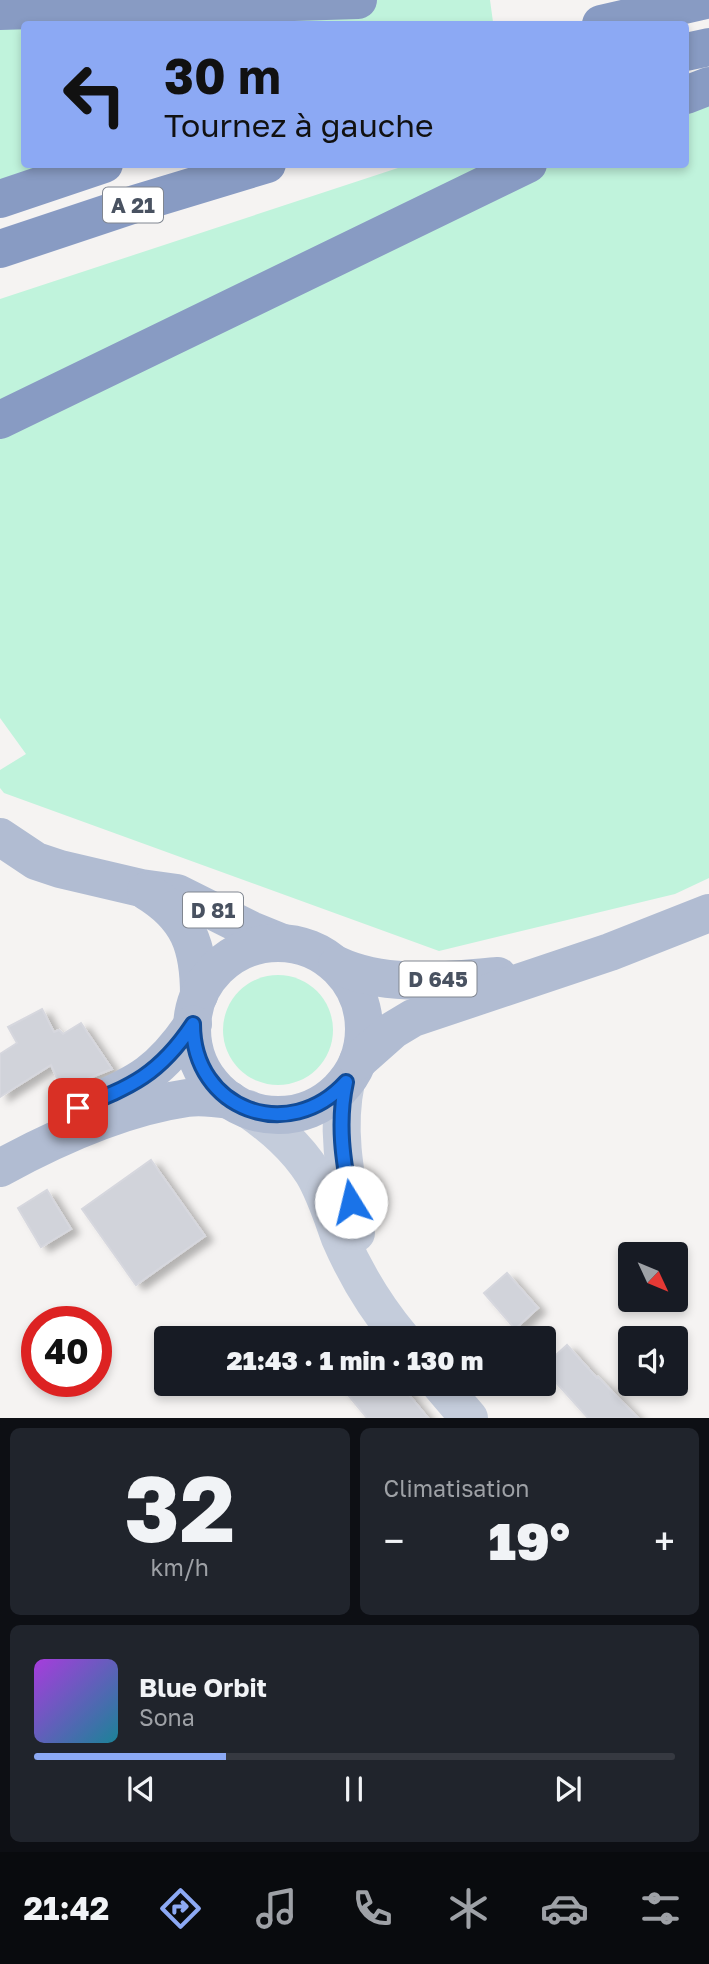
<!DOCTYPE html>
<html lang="fr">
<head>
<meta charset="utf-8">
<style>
  :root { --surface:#171b24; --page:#20242c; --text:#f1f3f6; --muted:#9ea1a6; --line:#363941; --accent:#8ca9f4 }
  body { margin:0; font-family:"Golos Text",sans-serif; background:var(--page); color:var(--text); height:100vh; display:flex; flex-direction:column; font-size:26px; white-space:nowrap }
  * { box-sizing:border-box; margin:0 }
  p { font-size:23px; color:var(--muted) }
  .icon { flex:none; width:38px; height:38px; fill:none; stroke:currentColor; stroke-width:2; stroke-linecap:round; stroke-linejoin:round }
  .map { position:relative; height:1418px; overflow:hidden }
  .panel { display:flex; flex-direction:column; gap:10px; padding:10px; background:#0d0f14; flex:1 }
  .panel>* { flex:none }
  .guide { position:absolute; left:21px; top:21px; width:668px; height:147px; border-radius:7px; box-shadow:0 4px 10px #0003; background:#8ca9f4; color:#111; overflow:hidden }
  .needle { width:46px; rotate:134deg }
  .controls { position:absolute; left:618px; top:1242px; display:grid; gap:14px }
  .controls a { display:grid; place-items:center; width:70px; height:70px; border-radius:7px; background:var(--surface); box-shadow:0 4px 10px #0003; font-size:35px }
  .speed { position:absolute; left:21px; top:1306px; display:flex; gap:14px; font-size:35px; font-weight:700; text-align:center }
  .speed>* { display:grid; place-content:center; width:91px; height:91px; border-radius:50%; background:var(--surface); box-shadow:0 4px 10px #0003; line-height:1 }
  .speed .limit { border:10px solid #d22; background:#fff; color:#111 }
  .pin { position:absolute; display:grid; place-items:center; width:60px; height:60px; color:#fff; margin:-30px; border-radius:14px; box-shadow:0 4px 10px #0006 }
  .me { position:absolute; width:77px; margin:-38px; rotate:351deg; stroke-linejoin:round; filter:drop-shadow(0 0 5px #0008) }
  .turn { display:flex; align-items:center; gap:24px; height:147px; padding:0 28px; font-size:32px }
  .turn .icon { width:91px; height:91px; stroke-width:2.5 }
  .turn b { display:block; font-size:49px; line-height:60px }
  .big { font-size:52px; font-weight:800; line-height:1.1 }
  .panel .tile { flex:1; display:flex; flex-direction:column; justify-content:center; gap:10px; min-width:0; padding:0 24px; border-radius:10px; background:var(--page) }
  .panel .dial { align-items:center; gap:0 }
  .dial b { font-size:91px; line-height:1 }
  .song { display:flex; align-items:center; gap:21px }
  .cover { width:84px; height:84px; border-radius:10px; background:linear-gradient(135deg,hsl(280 70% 55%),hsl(190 70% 35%)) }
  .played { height:7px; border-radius:4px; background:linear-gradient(90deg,var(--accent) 30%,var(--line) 30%) }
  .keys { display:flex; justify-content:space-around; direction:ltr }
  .heat { display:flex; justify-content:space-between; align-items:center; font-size:38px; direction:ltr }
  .panel .tiles { flex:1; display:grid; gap:10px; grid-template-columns:1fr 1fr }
  .tile:last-child { grid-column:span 2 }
  .trip { position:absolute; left:154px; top:1326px; width:402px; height:70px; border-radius:7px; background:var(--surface); box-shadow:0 4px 10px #0003; font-weight:800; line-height:70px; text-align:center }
  .tab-bar { display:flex; height:112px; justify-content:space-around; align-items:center; background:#090b0e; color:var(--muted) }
  .tab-bar .icon { width:49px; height:49px }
  .tab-bar .on { color:var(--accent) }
  .tab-bar b { font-size:32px; color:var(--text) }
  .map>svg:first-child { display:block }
  .green { fill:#c0f3dc }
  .building { fill:#d1d3da; stroke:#d6d7de; stroke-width:2; filter:url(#shadow) }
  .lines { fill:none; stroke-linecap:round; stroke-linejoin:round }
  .secondary { stroke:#c4ccdb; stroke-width:38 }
  .primary { stroke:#b1bcd2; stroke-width:38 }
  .highway { stroke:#889bc3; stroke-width:38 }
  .route-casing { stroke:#114b97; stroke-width:18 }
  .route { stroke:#1a73e8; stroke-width:12 }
  .labels { text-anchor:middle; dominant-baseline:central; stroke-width:6; stroke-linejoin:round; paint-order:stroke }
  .shield { fill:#fff; stroke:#808690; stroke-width:2 }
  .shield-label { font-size:21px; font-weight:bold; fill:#495261 }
</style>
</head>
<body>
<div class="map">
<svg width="709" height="1418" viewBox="0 0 709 1418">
  <defs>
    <filter id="shadow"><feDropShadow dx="8" dy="4.5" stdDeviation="3.5" flood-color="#0004"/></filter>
  </defs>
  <rect width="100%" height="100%" fill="#f5f3f2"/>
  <g class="green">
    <path d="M 0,0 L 490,0 L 493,22 L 485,24 L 24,24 L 24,164 L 58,165 L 0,184 Z"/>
    <path d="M 709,101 L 709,878 L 675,894 L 439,951 L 4,793 L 0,788 L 0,770 L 26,754 L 0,718 L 0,299 L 407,165 L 686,164 L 686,105 Z"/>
    <circle cx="278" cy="1030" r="55"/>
  </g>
  <g class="building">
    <path d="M 42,1009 L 54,1032 L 59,1030 L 63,1034 L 81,1023 L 112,1069 L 62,1089 L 51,1065 L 0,1097 L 0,1054 L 17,1043 L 8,1027 Z"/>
    <path d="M 151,1160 L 205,1236 L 136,1285 L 82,1209 Z"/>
    <path d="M 47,1190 L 71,1229 L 41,1247 L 18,1208 Z"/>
    <path d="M 507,1273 L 538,1308 L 515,1329 L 484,1293 Z"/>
    <path d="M 567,1345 L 597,1378 L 598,1377 L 638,1418 L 588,1418 L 544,1369 L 544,1366 Z"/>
    <path d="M 339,1384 L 400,1384 L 428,1418 L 367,1418 Z"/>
  </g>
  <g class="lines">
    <g class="secondary">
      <path d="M 346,1082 C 335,1133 347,1183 356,1233"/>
      <path d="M 248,1109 C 273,1127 296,1146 313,1173 C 325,1193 332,1216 340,1238 C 356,1275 376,1308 402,1339"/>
      <path d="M 440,1384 L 469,1418"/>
    </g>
    <g class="primary">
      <path d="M 0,837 L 36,861 L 60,869 L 141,888 L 177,893 L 251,930 L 283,943"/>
      <path d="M 146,891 C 189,917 199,947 199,995"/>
      <circle cx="278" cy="1029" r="86"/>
      <path d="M 337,965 C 386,988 445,980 498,976"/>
      <path d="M 358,1061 L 393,1030 L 413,1018 L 610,952 L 709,913"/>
      <path d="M 89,1104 C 139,1084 162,1070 193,1024"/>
      <path d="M 0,1168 C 55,1138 124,1107 187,1098 C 202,1096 216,1098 230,1100"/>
    </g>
    <g class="highway">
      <path d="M 0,11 L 358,0"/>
      <path d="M 601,24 L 706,0"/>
      <path d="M 686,52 L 709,47"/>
      <path d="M 686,95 L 709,86"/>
      <path d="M 0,199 L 104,164"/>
      <path d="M 0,249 L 135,204 L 267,164"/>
      <path d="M 0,420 L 528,164"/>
    </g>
  </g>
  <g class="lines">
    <g class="route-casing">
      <path id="route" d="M 78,1108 C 132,1086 159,1075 193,1024 C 193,1110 289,1145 346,1082 C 337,1123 343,1161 351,1202"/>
    </g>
    <use href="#route" class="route"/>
  </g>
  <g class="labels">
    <g class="shield">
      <rect x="103" y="187.5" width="60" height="35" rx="5"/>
      <rect x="183" y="892.5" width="60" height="35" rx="5"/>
      <rect x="399.5" y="961.5" width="77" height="35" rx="5"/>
    </g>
    <g class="shield-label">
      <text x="133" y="205">A 21</text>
      <text x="213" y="910">D 81</text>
      <text x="438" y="979">D 645</text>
    </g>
  </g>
</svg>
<div class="controls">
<a><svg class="needle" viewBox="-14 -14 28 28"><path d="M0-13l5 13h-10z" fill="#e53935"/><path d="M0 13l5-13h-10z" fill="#9ea1a6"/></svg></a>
<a><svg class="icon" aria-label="sound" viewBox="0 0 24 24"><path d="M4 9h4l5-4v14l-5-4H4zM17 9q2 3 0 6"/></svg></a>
</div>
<div class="speed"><div class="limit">40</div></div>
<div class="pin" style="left:78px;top:1108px;background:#d93025"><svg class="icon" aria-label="arrive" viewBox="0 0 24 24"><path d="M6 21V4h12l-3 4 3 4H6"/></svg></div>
<svg class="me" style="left:351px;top:1202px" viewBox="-20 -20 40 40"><circle r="19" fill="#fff"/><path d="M0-13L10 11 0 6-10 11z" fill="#1a73e8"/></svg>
<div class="trip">21:43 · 1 min · 130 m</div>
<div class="guide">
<div class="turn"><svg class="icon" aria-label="left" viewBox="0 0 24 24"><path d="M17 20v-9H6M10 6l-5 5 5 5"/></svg><div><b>30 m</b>Tournez à gauche</div></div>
</div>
</div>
<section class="panel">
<div class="tiles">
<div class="tile dial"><b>32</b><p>km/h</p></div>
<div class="tile"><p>Climatisation</p>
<div class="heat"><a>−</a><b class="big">19°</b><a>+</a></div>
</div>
<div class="tile">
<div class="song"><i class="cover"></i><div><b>Blue Orbit</b><p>Sona</p></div></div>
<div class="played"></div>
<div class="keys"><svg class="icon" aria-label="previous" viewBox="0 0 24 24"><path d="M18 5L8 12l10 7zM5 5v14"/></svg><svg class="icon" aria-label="pause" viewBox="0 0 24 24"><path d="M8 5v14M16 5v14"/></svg><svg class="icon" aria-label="next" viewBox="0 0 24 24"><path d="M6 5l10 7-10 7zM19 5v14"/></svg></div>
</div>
</div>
</section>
<nav class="tab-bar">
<b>21:42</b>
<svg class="icon on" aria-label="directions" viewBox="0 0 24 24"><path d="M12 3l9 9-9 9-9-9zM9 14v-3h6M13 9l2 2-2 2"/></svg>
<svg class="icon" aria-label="music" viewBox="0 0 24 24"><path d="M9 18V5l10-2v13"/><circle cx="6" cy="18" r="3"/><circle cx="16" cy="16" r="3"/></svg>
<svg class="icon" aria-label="phone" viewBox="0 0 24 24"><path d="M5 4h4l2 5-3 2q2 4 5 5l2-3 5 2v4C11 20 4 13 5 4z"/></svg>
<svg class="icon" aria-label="climate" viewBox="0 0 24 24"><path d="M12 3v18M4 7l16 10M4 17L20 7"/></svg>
<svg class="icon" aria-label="car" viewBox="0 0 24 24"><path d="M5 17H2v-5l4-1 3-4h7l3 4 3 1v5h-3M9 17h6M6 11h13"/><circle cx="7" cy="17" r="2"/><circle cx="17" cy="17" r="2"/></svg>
<svg class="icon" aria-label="filters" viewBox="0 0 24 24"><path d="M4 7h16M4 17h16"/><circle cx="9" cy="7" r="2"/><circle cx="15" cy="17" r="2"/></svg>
</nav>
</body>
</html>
